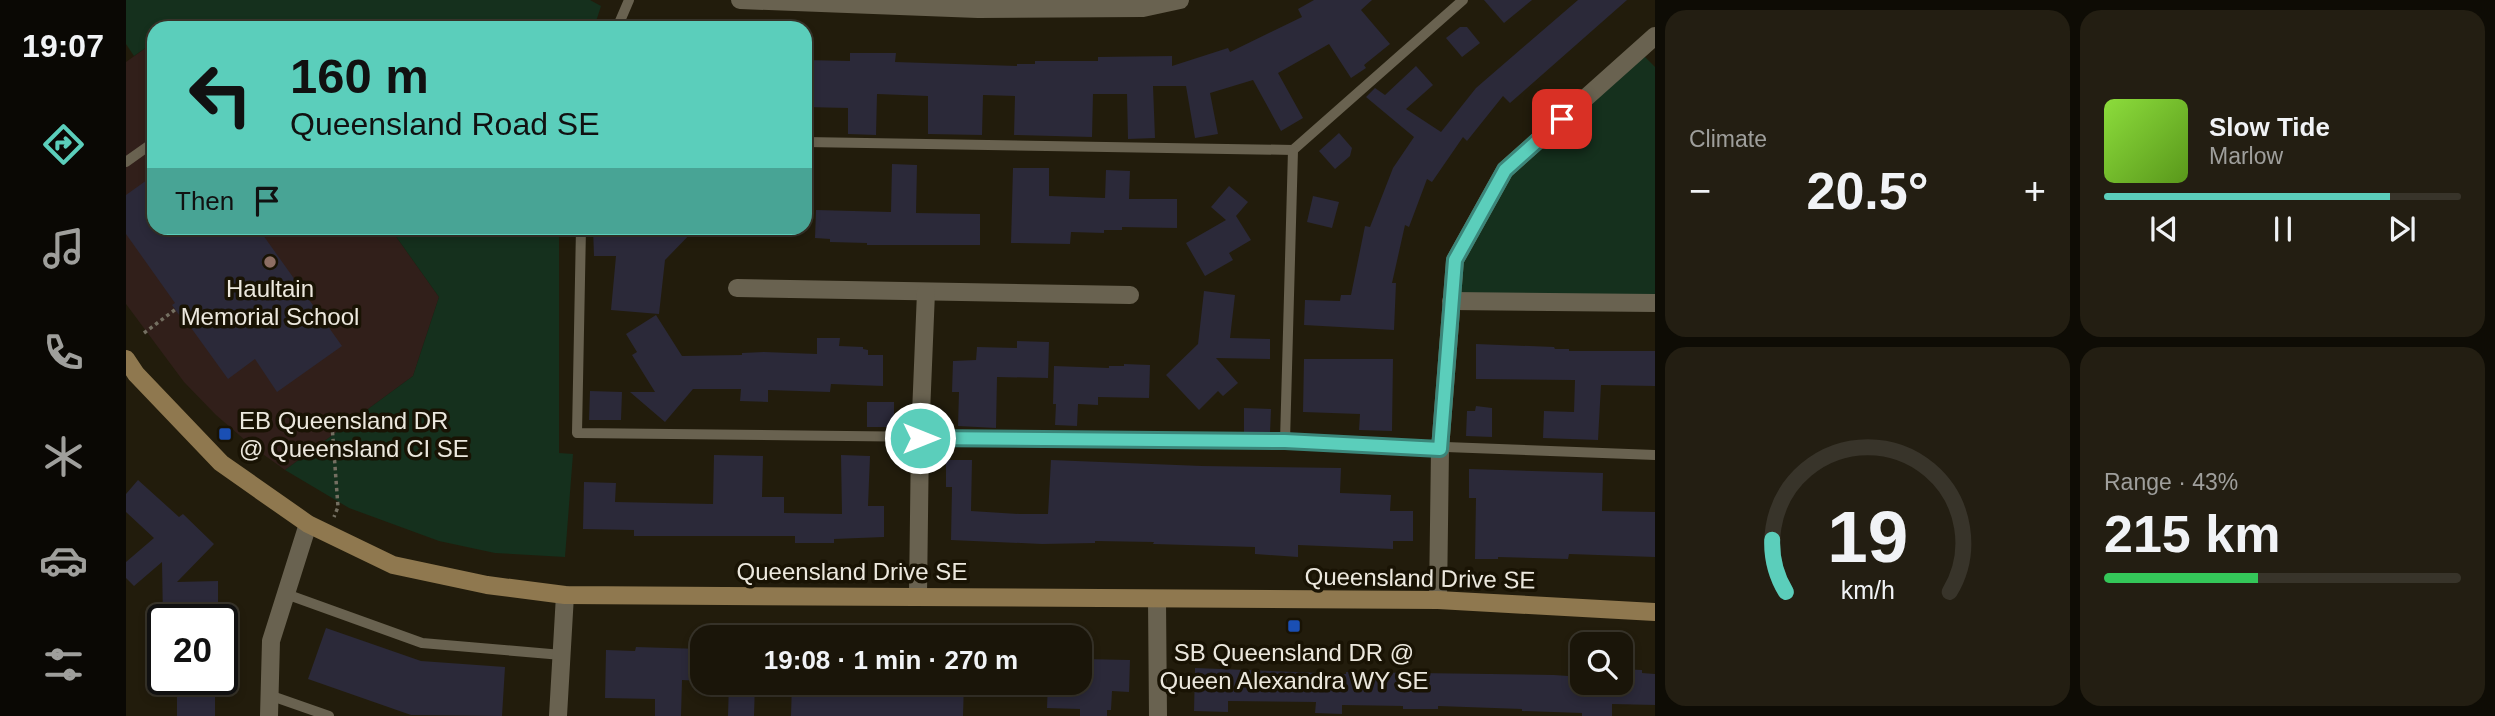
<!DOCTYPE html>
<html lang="en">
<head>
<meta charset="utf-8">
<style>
  :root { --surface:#1a1509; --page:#231e12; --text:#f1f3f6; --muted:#9f9f9c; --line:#38342a; --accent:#5bcebb }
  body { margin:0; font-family:Arial,sans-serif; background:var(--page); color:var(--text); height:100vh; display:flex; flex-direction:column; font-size:26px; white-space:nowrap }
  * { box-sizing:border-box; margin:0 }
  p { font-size:23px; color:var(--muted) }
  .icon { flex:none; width:38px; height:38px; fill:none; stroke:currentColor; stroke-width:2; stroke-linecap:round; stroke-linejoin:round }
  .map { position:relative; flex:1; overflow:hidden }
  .details { display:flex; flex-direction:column; gap:10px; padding:10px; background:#0e0c05; width:840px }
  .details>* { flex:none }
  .hud { position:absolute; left:21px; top:21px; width:665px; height:214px; border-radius:21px; box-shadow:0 4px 10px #0003,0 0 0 2px var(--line); background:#5bcebb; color:#111; overflow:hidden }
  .fabs { position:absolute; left:1444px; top:632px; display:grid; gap:14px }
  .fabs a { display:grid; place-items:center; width:63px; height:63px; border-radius:14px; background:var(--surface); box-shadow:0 4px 10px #0003,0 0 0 2px var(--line); font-size:35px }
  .speed { position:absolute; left:21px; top:604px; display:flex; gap:14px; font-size:35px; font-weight:700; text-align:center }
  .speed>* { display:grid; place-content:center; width:91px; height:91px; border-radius:50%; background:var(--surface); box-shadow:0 4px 10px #0003,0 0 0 2px var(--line); line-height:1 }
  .speed .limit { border:4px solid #111; border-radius:10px; background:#fff; color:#111 }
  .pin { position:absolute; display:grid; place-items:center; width:60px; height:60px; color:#fff; margin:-30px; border-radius:14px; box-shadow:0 4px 10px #0006 }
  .me { position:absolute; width:77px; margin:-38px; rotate:90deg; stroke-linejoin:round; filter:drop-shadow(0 0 5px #0008) }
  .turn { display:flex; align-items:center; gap:24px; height:147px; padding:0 28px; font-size:32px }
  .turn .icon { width:91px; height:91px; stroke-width:2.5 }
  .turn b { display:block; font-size:49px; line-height:60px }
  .then { display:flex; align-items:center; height:66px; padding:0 28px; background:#0003; gap:14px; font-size:26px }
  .big { font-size:52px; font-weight:600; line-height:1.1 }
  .details .tile { flex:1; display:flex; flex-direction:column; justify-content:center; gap:10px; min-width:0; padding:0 24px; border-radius:21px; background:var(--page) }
  .details .dial { align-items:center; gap:0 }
  .dial svg { height:182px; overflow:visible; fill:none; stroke:var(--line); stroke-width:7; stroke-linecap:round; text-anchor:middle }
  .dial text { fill:var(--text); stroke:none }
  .song { display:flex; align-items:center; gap:21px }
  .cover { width:84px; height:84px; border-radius:10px; background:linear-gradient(135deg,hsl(90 70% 55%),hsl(90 70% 35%)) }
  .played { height:7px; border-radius:4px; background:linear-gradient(90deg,var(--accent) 80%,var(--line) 80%) }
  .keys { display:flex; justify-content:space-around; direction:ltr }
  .heat { display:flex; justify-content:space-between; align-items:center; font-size:38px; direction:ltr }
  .charge { height:10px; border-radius:5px; background:linear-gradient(90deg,#34c759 43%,var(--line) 0) }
  .details .tiles { flex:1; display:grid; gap:10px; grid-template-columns:repeat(2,1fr) }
  .trip { position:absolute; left:564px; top:625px; width:402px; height:70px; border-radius:21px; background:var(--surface); box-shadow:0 4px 10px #0003,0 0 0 2px var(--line); font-weight:600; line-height:70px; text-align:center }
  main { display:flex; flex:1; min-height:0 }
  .tab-bar { display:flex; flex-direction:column; width:126px; justify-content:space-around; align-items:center; background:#0a0804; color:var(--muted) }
  .tab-bar .icon { width:49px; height:49px }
  .tab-bar .selected { color:var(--accent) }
  .tab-bar b { font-size:32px; color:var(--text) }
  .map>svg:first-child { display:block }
  .education { fill:#311f1a }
  .green { fill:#15301d }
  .building { fill:#2b2939 }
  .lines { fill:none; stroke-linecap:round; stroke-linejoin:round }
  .path { stroke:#746f61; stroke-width:3.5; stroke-dasharray:3.5 3.5; stroke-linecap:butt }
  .lane { stroke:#696250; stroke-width:10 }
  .street { stroke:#696250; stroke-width:18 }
  .secondary { stroke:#8f784f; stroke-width:18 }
  .route-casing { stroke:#3b867a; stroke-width:18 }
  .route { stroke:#5bcebb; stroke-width:12 }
  .education-dot { fill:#8d6e63; stroke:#191304; stroke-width:2.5 }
  .transit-dot { fill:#1a4fb4; stroke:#191304; stroke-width:2.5 }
  .labels { text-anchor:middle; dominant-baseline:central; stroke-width:7; stroke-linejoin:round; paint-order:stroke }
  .poi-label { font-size:24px; fill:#ece8de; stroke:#191304 }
  .street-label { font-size:24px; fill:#ece8de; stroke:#191304 }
</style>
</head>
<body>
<main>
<nav class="tab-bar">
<b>19:07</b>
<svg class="icon selected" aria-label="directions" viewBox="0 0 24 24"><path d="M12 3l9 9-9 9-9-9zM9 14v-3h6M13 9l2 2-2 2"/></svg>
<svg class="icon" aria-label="music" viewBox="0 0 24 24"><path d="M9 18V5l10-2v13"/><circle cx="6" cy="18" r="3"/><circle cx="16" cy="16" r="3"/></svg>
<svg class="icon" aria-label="phone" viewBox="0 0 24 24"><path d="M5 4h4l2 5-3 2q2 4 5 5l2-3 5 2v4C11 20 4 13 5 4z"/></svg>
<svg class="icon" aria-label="climate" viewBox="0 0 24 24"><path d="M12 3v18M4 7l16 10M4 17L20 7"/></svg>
<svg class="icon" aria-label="car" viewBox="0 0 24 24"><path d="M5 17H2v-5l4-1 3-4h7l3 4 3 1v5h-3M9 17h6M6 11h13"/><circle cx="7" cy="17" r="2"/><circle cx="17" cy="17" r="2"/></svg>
<svg class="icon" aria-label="filters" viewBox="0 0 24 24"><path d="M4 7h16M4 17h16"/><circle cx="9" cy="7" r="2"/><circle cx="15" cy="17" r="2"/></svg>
</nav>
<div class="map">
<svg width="1529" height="716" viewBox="0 0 1529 716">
  <rect width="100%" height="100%" fill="#221c0c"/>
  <path class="education" d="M 28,42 L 28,228 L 264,228 L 313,297 L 287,376 L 159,470 L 127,447 L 90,415 L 58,382 L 0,304 L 0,62 Z"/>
  <g class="green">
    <path d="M 0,0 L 464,0 L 475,6 L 468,28 L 28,28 L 28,42 L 8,56 L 0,44 Z"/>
    <path d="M 1513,51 L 1529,67 L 1529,303 L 1325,301 L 1329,260 L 1379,170 Z"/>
    <path d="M 264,228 L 433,228 L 433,453 L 447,454 L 439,557 L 369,553 L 313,541 L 223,508 L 159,470 L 287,376 L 313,297 Z"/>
  </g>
  <g class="building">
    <path d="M 1188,0 L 1246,0 L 1235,10 L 1264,44 L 1238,65 L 1240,68 L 1225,78 L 1203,44 L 1152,73 L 1177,118 L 1155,131 L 1127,80 L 1084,93 L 1092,134 L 1069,138 L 1060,86 L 1027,86 L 1029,138 L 1002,139 L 1001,94 L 967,94 L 966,137 L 888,135 L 889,96 L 857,95 L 856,135 L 802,134 L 802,96 L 751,94 L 750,135 L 722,134 L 722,108 L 679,107 L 679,60 L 724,61 L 724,53 L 770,53 L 769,62 L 891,66 L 891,64 L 909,64 L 909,61 L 972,61 L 972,57 L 1046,56 L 1046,66 L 1102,48 L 1104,52 L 1176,17 L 1172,9 Z"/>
    <path d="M 1358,0 L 1406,0 L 1378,23 Z"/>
    <path d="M 1452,0 L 1501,0 L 1384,103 L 1377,96 L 1341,141 L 1337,137 L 1306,182 L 1301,179 L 1283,227 L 1279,225 L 1266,283 L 1270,283 L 1268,330 L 1178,325 L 1179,300 L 1214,301 L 1215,295 L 1225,295 L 1239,226 L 1244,227 L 1267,168 L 1288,137 L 1240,97 L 1249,88 L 1259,95 L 1290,66 L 1307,85 L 1280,109 L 1315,132 L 1350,88 Z"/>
    <path d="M 1334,27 L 1341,27 L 1354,43 L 1336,57 L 1320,38 Z"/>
    <path d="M 1213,133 L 1226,148 L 1224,156 L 1209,169 L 1193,151 Z"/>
    <path d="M 766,164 L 791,165 L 790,213 L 854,214 L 854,245 L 741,245 L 741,243 L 704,242 L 704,239 L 689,238 L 690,210 L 765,212 Z"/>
    <path d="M 887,168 L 923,168 L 923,196 L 979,198 L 980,170 L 1004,171 L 1003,199 L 1051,199 L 1051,228 L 996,227 L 996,230 L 978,230 L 978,233 L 945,232 L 944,244 L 885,243 Z"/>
    <path d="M 28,175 L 28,228 L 132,228 L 216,346 L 151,392 L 129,359 L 102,379 L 58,318 L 56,319 L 46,305 L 49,303 L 0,234 L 0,195 Z"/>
    <path d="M 1103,186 L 1122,202 L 1110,216 L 1125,240 L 1103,253 L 1107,260 L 1079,276 L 1060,243 L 1100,220 L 1085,207 Z"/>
    <path d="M 1187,196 L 1213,202 L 1206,228 L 1181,222 Z"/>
    <path d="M 467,228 L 570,228 L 539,260 L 533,314 L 485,310 L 490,256 L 468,256 Z"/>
    <path d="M 1078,291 L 1109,295 L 1104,338 L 1144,339 L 1144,359 L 1090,358 L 1112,383 L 1097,396 L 1092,391 L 1073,410 L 1040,375 L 1072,344 Z"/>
    <path d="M 530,315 L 556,356 L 616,355 L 616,353 L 638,352 L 691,354 L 691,338 L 714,338 L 713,346 L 737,347 L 737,349 L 742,350 L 742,355 L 757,355 L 757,386 L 705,384 L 704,392 L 642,390 L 642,402 L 614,401 L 615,389 L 567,389 L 539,422 L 504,392 L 529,392 L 506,355 L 511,352 L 500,334 Z"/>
    <path d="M 891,341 L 923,342 L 922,378 L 871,377 L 870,428 L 832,426 L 833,392 L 826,392 L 827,361 L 850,360 L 851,347 L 891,348 Z"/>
    <path d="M 1350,344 L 1428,347 L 1429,349 L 1443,349 L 1443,351 L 1529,351 L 1529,386 L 1475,385 L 1472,440 L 1417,438 L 1418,411 L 1448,412 L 1449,380 L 1350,379 Z"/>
    <path d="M 1178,359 L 1267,359 L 1266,431 L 1233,430 L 1234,414 L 1177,412 Z"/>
    <path d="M 998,364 L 1024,365 L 1023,398 L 972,397 L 972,405 L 952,404 L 951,426 L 929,425 L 930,404 L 927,404 L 928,366 L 983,368 L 983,366 L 998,366 Z"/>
    <path d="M 464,391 L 496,392 L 495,420 L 463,420 Z"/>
    <rect x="741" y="402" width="27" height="25"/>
    <path d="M 1350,406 L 1366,408 L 1366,437 L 1340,436 L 1341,411 L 1349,411 Z"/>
    <path d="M 1118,408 L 1145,409 L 1144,433 L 1118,433 Z"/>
    <path d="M 588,455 L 637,456 L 636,497 L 658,497 L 658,513 L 716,514 L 715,455 L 744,456 L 742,506 L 758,506 L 758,537 L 708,539 L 708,543 L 669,543 L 669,536 L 508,536 L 508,530 L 457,529 L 458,482 L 490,483 L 489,502 L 587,504 Z"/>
    <path d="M 820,460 L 846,460 L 845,511 L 894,514 L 922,514 L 925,460 L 1076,466 L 1215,468 L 1214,493 L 1265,495 L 1264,511 L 1287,511 L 1287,541 L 1267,541 L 1267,549 L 1172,545 L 1172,557 L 1129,554 L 1129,547 L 1027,544 L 1028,542 L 969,541 L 969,543 L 916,544 L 825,540 L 826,487 L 820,487 Z"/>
    <path d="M 1343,469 L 1477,473 L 1476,511 L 1529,512 L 1529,557 L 1443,554 L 1442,559 L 1372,557 L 1372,559 L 1349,559 L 1350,498 L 1343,498 Z"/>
    <path d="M 12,480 L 53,517 L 57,514 L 88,544 L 51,582 L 92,581 L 92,607 L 84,607 L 84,620 L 37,620 L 36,562 L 8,586 L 0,578 L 0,562 L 28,538 L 0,512 L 0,494 Z"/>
    <path d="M 200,628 L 295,661 L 379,667 L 376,716 L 285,715 L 182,679 Z"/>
    <path d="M 510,647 L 576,649 L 576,681 L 556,680 L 555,716 L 529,716 L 529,699 L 479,698 L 480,650 L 509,651 Z"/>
    <path d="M 957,659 L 1004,660 L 1003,692 L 986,691 L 985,710 L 981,710 L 981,716 L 954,716 L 954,709 L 921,708 L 922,682 L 957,682 Z"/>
    <path d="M 1069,668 L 1220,674 L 1220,672 L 1428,675 L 1456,677 L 1456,682 L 1494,682 L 1494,669 L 1516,670 L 1516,673 L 1529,674 L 1529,705 L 1486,704 L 1486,716 L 1456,716 L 1456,713 L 1396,711 L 1396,709 L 1312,706 L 1312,709 L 1277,709 L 1277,706 L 1216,705 L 1216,714 L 1189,713 L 1190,702 L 1102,701 L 1102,712 L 1068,711 Z"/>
    <path d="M 51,681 L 89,682 L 89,716 L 51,716 Z"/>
    <path d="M 603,682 L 629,682 L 628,716 L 602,716 Z"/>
    <path d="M 666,682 L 838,682 L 837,716 L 665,716 Z"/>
  </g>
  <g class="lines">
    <g class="path">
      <path d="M 18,333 L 50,309"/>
      <path d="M 206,425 L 212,507 L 208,517"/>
    </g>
    <g class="lane">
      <path d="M 491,28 L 503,0"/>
      <path d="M 679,142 L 1167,150 L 1337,0"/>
      <path d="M 0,162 L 28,142"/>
      <path d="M 455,228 L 451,433 L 1159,441 L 1529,455"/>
      <path d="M 1159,441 L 1167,150"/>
      <path d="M 160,594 L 296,643 L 436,655"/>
      <path d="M 143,695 L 203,716"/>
    </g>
    <g class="street">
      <path d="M 614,0 L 852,9 L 1017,8 L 1054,0"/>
      <path d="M 611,288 L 1004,295"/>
      <path d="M 1325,301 L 1529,303"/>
      <path d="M 792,595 L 794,438 L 800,292"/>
      <path d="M 1031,600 L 1032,716"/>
      <path d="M 1312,600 L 1314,449 L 1329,260 L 1379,170 L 1529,36"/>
      <path d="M 143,716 L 145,641 L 182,524"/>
      <path d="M 432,716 L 439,595"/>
    </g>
    <path class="secondary" d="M 0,359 L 10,374 L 95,463 L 182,524 L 267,565 L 361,585 L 439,595 L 1312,600 L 1529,612"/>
  </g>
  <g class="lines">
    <g class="route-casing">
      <path id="route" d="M 794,438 L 1159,441 L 1314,449 L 1329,260 L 1379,170 L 1436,119"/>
    </g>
    <use href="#route" class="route"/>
  </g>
  <circle class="education-dot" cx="144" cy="262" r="7"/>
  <g class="transit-dot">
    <rect x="92" y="427" width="14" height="14" rx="3.5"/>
    <rect x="1161" y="619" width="14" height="14" rx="3.5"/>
  </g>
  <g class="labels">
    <g class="poi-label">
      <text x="144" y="288">Haultain<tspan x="144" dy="28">Memorial School</tspan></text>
      <text x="113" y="420" text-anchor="start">EB Queensland DR<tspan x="113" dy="28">@ Queensland CI SE</tspan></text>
      <text x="1168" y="652">SB Queensland DR @<tspan x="1168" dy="28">Queen Alexandra WY SE</tspan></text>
    </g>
    <g class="street-label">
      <text x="726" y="571">Queensland Drive SE</text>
      <text transform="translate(1294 578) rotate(1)">Queensland Drive SE</text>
    </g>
  </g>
</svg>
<div class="fabs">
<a><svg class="icon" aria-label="search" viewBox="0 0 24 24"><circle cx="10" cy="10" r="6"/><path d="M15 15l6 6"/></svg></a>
</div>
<div class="speed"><div class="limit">20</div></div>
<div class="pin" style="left:1436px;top:119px;background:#d93025"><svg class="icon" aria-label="arrive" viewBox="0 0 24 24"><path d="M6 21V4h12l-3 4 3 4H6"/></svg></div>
<svg class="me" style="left:794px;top:438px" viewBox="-20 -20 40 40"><circle r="17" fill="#5bcebb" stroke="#fff" stroke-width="3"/><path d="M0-11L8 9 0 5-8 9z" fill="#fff"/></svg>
<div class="trip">19:08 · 1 min · 270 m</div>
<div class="hud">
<div class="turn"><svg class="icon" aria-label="left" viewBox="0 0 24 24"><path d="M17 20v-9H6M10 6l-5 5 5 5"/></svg><div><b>160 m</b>Queensland Road SE</div></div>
<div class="then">Then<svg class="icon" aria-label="arrive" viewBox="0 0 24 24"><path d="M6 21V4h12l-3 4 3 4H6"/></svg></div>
</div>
</div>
<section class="details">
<div class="tiles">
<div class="tile"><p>Climate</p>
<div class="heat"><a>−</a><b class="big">20.5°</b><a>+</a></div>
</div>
<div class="tile">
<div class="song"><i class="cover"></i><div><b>Slow Tide</b><p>Marlow</p></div></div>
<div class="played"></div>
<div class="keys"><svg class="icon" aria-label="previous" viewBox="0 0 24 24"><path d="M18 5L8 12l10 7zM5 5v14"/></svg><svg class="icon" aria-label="pause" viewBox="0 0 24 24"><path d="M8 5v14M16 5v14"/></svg><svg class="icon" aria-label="next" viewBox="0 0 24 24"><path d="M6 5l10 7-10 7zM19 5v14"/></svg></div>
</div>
<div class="tile dial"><svg viewBox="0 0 100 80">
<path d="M14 69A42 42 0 1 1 86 69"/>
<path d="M14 69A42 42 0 0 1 8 46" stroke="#5bcebb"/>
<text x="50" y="56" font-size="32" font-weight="700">19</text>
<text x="50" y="72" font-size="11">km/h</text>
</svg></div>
<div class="tile"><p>Range · 43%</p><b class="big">215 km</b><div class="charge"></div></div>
</div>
</section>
</main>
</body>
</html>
